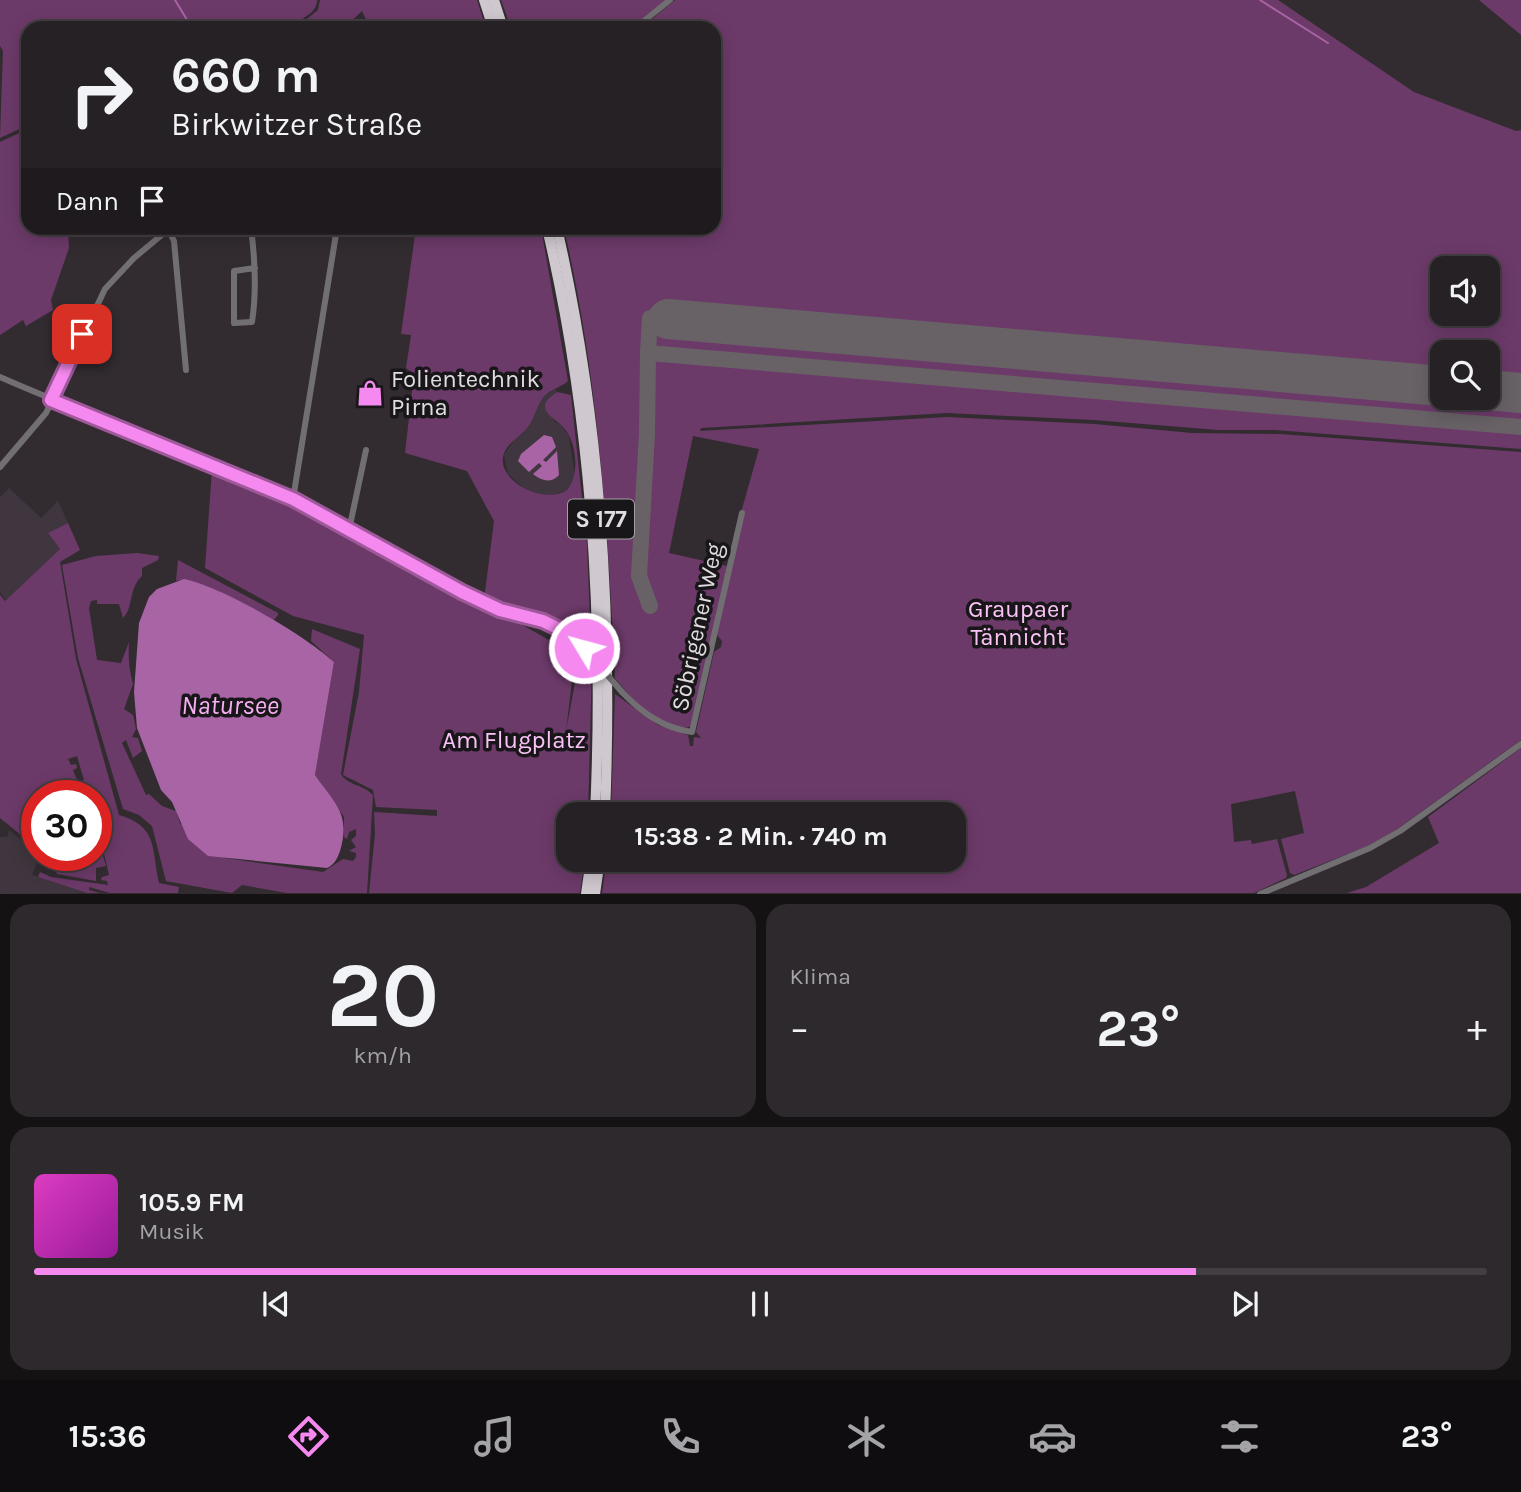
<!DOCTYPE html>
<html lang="de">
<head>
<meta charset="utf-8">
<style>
  :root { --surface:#262125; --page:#2e292d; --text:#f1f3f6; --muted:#a4a3a7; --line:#423e42; --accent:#f589ef }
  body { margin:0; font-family:Karla,sans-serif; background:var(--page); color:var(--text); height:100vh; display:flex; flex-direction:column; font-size:26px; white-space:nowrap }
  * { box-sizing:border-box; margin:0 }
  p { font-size:23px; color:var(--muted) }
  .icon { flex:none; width:38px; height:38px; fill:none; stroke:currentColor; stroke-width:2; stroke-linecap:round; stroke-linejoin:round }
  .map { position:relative; height:894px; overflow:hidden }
  .details { display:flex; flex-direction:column; gap:10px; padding:10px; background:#151214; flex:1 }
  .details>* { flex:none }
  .hud { position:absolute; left:21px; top:21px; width:700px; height:214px; border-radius:21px; box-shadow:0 4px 18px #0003,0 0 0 2px var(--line); background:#262125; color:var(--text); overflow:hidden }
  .fabs { position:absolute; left:1430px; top:256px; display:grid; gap:14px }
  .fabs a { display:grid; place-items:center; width:70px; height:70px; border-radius:14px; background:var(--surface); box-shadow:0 4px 18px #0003,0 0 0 2px var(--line); font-size:35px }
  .speed { position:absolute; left:21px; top:780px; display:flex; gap:14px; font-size:35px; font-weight:700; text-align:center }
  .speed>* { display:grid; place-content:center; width:91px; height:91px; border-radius:50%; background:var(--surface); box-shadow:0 4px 18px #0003,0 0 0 2px var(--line); line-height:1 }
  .speed .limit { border:10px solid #d22; background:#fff; color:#111 }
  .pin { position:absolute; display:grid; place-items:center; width:60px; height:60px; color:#fff; margin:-30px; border-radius:14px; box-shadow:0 4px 10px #0006 }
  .me { position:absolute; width:77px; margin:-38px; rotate:307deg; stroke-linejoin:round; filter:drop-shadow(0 0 5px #0008) }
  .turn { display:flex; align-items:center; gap:24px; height:147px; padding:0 35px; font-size:32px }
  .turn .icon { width:91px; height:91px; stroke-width:2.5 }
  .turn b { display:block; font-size:49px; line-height:60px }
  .then { display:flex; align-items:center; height:66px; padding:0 35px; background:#0003; gap:14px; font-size:26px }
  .big { font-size:52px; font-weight:700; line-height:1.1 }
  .details .tile { flex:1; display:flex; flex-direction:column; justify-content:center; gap:10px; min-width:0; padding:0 24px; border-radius:21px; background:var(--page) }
  .details .dial { align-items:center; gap:0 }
  .dial b { font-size:91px; line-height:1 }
  .song { display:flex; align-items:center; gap:21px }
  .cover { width:84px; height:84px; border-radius:10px; background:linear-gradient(135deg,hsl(310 70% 55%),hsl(300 70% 35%)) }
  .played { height:7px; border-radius:4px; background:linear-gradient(90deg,var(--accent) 80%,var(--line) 80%) }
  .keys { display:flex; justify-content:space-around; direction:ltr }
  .heat { display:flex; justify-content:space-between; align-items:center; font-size:38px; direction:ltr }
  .details .tiles { flex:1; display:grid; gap:10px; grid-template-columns:1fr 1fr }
  .tile:last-child { grid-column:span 2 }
  .trip { position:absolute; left:556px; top:802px; width:410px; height:70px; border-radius:21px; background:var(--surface); box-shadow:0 4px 18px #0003,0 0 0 2px var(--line); font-weight:700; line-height:70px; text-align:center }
  .menu { display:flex; height:112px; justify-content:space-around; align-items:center; background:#0f0d0f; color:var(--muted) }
  .menu .icon { width:49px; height:49px }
  .menu .selected { color:var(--accent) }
  .menu b { font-size:32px; color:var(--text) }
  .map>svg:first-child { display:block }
  .built { fill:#40363f }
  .green { fill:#6c3a69; fill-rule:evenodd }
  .water { fill:#a964a5 }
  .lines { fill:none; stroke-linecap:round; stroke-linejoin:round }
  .stream { stroke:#a964a5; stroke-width:2 }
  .taxiway { stroke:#686267; stroke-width:16 }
  .runway { stroke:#686267; stroke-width:40 }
  .minor { stroke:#726f72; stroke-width:6 }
  .highway { stroke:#d0c8cf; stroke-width:10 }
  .minor-bridge { stroke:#726f72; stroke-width:6 }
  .route-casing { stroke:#9f599b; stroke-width:18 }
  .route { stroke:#f589ef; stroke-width:12 }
  .labels { text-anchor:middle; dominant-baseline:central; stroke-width:7; stroke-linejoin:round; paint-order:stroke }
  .shield { fill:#181618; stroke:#a4a1a3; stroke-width:2 }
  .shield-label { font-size:23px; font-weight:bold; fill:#e0dcdf }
  .poi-label { font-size:24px; fill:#e0dcdf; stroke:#181618; text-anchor:start }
  .park-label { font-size:24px; fill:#fac2f6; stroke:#181618 }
  .street-label { font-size:24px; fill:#e0dcdf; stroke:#181618 }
  .water-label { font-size:26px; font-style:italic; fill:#f8aef3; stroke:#181618 }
</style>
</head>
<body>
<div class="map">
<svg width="1521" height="894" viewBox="0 0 1521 894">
  <rect width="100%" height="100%" fill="#322c31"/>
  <g class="built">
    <path d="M 555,389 L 557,392 L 550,397 L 554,421 L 562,426 L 569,437 L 575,477 L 567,490 L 546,497 L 524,488 L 508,474 L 504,455 L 542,398 Z"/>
    <path d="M 9,488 L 41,518 L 58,501 L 68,523 L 48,533 L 60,549 L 6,600 L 0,592 L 0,497 Z"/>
    <path d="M 9,830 L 40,856 L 32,875 L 87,893 L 0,894 L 0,837 L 7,837 Z"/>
  </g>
  <g class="green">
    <path d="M 0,0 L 317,0 C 317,12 306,15 299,22 L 300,28 L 28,28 L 28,125 L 0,138 L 3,51 L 0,46 Z"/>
    <path d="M 320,0 L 477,0 L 486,28 L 370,28 L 362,11 L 344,28 L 304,28 L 303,22 L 318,10 Z"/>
    <path d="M 501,0 L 666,0 L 630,28 L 511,28 Z"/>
    <path d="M 675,0 L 1278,0 L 1414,92 L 1516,131 L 1521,130 L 1521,449 L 1275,430 L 1218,430 L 1094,420 L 947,413 L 701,428 L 700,431 L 947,417 L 1094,424 L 1192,433 L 1280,434 L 1521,452 L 1521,740 L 1393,832 L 1368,846 L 1294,875 L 1290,873 L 1281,839 L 1304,833 L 1295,791 L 1231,804 L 1234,842 L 1251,840 L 1252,844 L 1277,839 L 1287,875 L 1286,878 L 1254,893 L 602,893 L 607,859 L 954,859 L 954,814 L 611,814 L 615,694 L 658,725 L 688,735 L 690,746 L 693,746 L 694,737 L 701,738 L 696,732 L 714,652 L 721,647 L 722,641 L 717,635 L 742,509 L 759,449 L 693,436 L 669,553 L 727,566 L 692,726 C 663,737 631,698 615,678 C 608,527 598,376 564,228 L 714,228 L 714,28 L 641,28 ZM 1442,268 L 1488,268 L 1488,313 L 1442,313 ZM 1442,352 L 1488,352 L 1488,397 L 1442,397 Z"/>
    <path d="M 1479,0 L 1521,0 L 1521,35 Z"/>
    <path d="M 28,129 L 28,228 L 68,228 L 69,248 L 51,300 L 53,310 L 26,326 L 23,320 L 0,335 L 0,142 Z"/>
    <path d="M 416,228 L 541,228 L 568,381 C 560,388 548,390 542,399 C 536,408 534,420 527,428 C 519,438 506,443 503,457 C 499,482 544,505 567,490 C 580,475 577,443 564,428 C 553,416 531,409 557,392 L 571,395 L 587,545 L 591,647 L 544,619 L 484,600 L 494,521 L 467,471 L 405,453 L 414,374 L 406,368 L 411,335 L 401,334 Z"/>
    <path d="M 212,469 C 249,484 344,516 364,549 L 376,548 L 469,599 L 469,602 L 474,601 L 508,618 L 515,617 L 519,623 L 575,655 L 566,731 L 580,656 L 560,639 L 524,619 C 547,617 577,646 592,663 L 588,814 L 569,814 L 569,859 L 585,859 L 580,893 L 369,893 L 375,834 L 374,812 L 437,816 L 437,810 L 376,807 L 373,790 L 343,775 L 359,692 L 364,635 L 293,616 L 205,568 Z"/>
    <path d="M 68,523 L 80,550 L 60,562 L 76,659 L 119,815 C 158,827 151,846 159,883 L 179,887 L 178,893 L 110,893 L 89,887 L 89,890 L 100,893 L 87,893 L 38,877 L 40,872 L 51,877 L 108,885 L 107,881 L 101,880 L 102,877 L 109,875 L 96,820 L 96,796 L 84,796 L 81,781 L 84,780 L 77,756 L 68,759 L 71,765 L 76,764 L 77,768 L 73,770 L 81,790 L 80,796 L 37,796 L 37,848 L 0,818 L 0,595 L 5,601 L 60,549 L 48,533 Z"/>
    <path d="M 137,553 L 159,556 L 158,560 L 142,568 L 142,576 C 128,589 134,607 123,618 L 119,604 L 97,604 L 97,600 L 91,601 L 89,608 L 97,660 L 121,663 L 129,642 C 128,657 129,670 133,684 L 124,709 L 133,715 L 136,729 L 132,737 L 138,738 L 142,751 L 133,758 L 126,740 L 122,743 L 146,795 L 149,794 L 162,806 L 176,811 L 180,823 L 225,858 L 323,872 L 343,859 L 353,861 L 356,857 L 356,853 L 349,851 L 356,847 L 351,840 L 356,836 L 356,829 L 349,832 L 347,839 L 344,837 L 344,817 L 315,775 L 334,662 L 311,641 L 312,629 L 360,649 L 341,774 C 347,785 364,785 373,795 L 367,893 L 287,893 L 242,885 L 232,893 L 166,881 L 152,826 L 139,815 L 123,809 L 78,658 L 62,565 L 96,556 Z"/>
    <path d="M 178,560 L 278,613 L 278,615 L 273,621 C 250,609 201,576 176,581 Z"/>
    <path d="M 1521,748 L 1521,893 L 1347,893 L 1366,887 L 1439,843 L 1428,817 Z"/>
    <path d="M 68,856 L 103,856 L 106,866 L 96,868 L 96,881 L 57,874 L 55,869 Z"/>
  </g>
  <g class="water">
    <path d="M 544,435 L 552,437 L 556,447 L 543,460 L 546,462 L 557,451 L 559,475 C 551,484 542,481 533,474 L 542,466 L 539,463 L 529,472 L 518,461 L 521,454 Z"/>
    <path d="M 184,579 C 223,587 304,635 334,662 L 315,775 C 335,804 351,814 340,851 C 337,859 335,864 327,868 L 208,856 L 188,839 L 172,802 L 161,790 L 137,728 L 134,692 L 139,623 L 149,597 L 157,589 Z"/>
  </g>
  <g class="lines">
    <g class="stream">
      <path d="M 175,0 L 192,28"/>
      <path d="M 1260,0 L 1328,43"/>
    </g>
    <g class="taxiway">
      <path d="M 668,319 L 650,318 L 648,353 L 1521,427"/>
      <path d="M 648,353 L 647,433 L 639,576 L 650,606"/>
    </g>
    <g class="runway">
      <path d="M 668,319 L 1442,386"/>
      <path d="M 1488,390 L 1521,393"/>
    </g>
    <g class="minor">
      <path d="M 635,28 L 670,0"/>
      <path d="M 251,228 C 255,259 257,290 252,322 L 234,323 L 234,271 L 255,268"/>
      <path d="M 168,229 L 174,241 L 186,370"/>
      <path d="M 0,377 C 97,420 198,453 294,499 C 357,530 416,570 480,601 C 515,619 555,617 584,648"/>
      <path d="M 0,467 L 46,413 L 105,289 L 134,258 L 170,228"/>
      <path d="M 293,499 L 337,228"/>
      <path d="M 349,530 L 366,450"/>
      <path d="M 622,692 C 642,713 663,728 692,732 L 742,513"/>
      <path d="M 1260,894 L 1370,848 L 1400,831 L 1521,744"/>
    </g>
    <g class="highway">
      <path d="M 484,0 L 493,28"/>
      <path d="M 494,0 L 503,28"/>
      <path d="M 547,228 C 592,420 604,617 595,814"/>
      <path d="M 557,228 C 601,420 613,617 605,814"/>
      <path d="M 586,894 L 591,859"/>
      <path d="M 595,894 L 600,859"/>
    </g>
    <path class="minor-bridge" d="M 584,648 L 622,692"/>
  </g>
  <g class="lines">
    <g class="route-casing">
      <path id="route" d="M 82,334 L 51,400 L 293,499 L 462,592 L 500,610 L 543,621 L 567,633 L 584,648"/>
    </g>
    <use href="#route" class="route"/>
  </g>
  <defs>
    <g id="shop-bare" transform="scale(2.1)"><path d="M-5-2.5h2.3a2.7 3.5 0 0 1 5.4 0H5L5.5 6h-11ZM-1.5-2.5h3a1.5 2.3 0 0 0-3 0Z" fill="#f589ef" stroke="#181618" stroke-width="2.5" paint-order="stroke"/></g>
  </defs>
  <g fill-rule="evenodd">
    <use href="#shop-bare" x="370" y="393"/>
  </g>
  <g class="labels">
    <rect class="shield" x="568" y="499.5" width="66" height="39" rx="5"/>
    <g class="shield-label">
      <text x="601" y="519">S 177</text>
    </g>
    <g class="poi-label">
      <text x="391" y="379">Folientechnik<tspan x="391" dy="28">Pirna</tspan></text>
    </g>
    <g class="park-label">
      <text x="1018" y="609">Graupaer<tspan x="1018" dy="28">Tännicht</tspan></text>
      <text x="514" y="740">Am Flugplatz</text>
    </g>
    <g class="street-label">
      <text transform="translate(697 627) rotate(-78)">Söbrigener Weg</text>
    </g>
    <g class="water-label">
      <text x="230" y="705">Natursee</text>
    </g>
  </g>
</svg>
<div class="fabs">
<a><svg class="icon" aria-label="sound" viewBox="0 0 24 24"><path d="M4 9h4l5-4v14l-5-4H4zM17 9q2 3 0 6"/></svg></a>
<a><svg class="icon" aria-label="search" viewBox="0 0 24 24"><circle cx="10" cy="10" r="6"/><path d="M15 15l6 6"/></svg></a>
</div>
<div class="speed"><div class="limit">30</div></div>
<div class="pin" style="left:82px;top:334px;background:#d93025"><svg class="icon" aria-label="arrive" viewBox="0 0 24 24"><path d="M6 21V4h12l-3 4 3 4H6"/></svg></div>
<svg class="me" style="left:584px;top:648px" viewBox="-20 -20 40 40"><circle r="17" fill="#f589ef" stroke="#fff" stroke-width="3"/><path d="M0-11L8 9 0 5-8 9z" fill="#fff"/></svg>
<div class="trip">15:38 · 2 Min. · 740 m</div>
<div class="hud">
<div class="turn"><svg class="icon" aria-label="right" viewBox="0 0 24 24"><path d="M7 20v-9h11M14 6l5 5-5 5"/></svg><div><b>660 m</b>Birkwitzer Straße</div></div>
<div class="then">Dann<svg class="icon" aria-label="arrive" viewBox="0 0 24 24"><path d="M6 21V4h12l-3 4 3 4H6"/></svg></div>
</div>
</div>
<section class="details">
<div class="tiles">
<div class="tile dial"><b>20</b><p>km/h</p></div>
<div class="tile"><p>Klima</p>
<div class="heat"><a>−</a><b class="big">23°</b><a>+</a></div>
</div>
<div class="tile">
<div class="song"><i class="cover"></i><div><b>105.9 FM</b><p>Musik</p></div></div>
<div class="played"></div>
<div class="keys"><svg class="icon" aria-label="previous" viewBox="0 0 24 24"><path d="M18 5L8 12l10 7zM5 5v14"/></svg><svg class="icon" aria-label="pause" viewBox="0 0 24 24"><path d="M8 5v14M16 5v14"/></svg><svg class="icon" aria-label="next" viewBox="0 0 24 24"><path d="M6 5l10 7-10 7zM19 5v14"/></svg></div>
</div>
</div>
</section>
<nav class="menu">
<b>15:36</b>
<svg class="icon selected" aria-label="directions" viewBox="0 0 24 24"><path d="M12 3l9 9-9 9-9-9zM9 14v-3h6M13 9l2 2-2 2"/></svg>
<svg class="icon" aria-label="music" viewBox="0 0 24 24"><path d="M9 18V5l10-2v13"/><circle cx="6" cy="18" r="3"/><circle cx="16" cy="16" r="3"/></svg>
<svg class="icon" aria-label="phone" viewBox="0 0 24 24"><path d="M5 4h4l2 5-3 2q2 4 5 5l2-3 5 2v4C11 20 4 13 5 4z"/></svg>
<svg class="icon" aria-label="climate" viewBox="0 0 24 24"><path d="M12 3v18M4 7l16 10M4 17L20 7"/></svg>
<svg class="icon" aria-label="car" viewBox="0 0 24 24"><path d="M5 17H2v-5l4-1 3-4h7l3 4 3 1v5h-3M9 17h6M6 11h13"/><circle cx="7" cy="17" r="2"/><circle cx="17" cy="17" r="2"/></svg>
<svg class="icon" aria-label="filters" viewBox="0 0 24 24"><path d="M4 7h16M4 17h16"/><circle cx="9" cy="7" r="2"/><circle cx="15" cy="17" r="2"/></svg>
<b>23°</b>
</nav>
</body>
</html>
